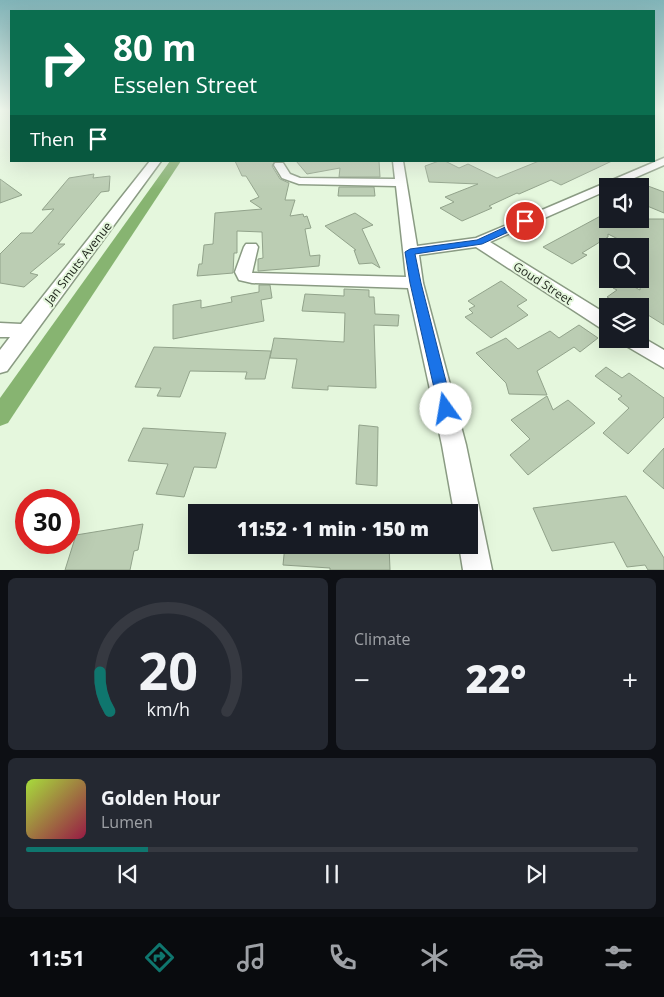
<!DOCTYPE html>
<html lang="en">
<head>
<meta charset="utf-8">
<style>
  :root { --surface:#171b24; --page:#242831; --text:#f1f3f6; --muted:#9ea1a6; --line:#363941; --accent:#0f766e }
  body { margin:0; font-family:"Open Sans",sans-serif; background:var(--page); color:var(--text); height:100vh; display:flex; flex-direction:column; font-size:19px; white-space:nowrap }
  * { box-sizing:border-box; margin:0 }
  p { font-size:16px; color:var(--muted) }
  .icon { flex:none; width:28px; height:28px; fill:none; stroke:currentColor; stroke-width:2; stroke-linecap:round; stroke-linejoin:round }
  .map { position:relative; height:570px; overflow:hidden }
  .side { display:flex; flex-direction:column; gap:8px; padding:8px; background:#0d0f14; flex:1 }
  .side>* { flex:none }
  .hud { position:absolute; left:10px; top:10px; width:645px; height:152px; border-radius:0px; box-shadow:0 5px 20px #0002; background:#0b6e4f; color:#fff; overflow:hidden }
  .fabs { position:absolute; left:599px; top:178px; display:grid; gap:10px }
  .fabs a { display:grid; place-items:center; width:50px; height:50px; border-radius:0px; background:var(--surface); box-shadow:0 5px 20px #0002; font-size:25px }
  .speed { position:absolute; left:15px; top:489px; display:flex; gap:10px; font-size:25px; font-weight:700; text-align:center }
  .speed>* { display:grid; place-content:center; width:65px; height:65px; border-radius:50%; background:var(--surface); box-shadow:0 5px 20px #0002; line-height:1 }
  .speed .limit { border:8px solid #d22; background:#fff; color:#111 }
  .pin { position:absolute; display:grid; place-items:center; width:42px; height:42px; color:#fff; margin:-21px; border:2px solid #fff; border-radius:50%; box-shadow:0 1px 5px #0007 }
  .me { position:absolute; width:55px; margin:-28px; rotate:347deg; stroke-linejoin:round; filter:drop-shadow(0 0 4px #0008) }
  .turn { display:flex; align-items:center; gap:18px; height:105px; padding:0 20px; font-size:22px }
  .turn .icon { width:65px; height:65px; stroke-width:2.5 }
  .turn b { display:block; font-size:35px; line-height:42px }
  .then { display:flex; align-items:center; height:48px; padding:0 20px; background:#0003; gap:10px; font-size:19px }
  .big { font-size:38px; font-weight:800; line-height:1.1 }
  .side .widget { flex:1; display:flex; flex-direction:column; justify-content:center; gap:8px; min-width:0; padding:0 18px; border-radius:8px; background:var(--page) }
  .side .dial { align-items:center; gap:0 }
  .dial svg { height:130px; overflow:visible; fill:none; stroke:var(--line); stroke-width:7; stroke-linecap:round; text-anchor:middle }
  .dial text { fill:var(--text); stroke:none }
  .song { display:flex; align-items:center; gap:15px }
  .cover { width:60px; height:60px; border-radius:8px; background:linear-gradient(135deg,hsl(80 70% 55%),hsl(340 70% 35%)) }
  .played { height:5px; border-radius:2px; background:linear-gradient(90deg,var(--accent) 20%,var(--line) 20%) }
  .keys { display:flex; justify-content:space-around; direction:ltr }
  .heat { display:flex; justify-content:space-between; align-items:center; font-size:28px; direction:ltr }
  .side .tiles { flex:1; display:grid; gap:8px; grid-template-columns:1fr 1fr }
  .widget:last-child { grid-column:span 2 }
  .trip { position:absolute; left:188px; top:504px; width:290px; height:50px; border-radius:0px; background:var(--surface); box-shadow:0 5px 20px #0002; font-weight:800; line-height:50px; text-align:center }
  .tabs { display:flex; height:80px; justify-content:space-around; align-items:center; background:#090b0e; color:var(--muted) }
  .tabs .icon { width:35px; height:35px }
  .tabs .current { color:var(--accent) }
  .tabs b { font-size:22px; color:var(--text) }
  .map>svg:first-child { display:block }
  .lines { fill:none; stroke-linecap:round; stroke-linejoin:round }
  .canal { fill:#87b471; fill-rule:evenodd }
  .building { fill:#bbcdb3; stroke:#92a38b }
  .street-casing { stroke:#8a9b83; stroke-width:3 }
  .street { fill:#fff; fill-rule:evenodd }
  .route { fill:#1a73e8; stroke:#114b97 }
  .labels { text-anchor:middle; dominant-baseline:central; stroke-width:4; stroke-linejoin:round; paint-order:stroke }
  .street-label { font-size:12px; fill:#1c2219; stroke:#e5f7dd }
</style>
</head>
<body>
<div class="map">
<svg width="664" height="570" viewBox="0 0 664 570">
  <rect width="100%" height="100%" fill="#e5f7dd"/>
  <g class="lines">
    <path class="canal" d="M 170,161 L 181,161 L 8,423 L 0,426 L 0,398 Z"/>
  </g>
  <g class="building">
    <path d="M 235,161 L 275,161 L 272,166 L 280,179 L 289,183 L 285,200 L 295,200 L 290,216 L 303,214 L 304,217 L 307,216 L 311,228 L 305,229 L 310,256 L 320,255 L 319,266 L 258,271 L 258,259 L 263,258 L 262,232 L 237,231 L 237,253 L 234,253 L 233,273 L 197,276 L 199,264 L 202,264 L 204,245 L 213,244 L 215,213 L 262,209 L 250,201 L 259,197 L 246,176 L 242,176 Z"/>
    <path d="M 296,161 L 379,161 L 380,177 L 339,177 L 340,168 L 307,174 Z"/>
    <path d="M 439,161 L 445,161 L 459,168 L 468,164 L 497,178 L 539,161 L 612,161 L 561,185 L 551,180 L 519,194 L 517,193 L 489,206 L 492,208 L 462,221 L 440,208 L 454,202 L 445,197 L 478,184 L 429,182 L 425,166 Z"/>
    <path d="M 94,174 L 93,178 L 110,176 L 109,191 L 101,192 L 58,244 L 65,244 L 30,273 L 38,275 L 24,287 L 0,283 L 0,254 L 21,233 L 32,233 L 54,209 L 42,210 L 69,178 Z"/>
    <path d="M 0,179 L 22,195 L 0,203 Z"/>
    <path d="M 640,183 L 664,192 L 664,213 L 640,203 Z"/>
    <path d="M 339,187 L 374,187 L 375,196 L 338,196 Z"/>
    <path d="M 608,212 L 608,225 L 617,219 L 664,219 L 664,325 L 640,310 L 640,306 L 623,306 L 607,297 L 617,290 L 613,288 L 623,281 L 640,290 L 640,246 L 632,246 L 608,234 L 608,237 L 582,253 L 587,255 L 572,264 L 543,247 Z"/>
    <path d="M 355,213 L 373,225 L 362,229 L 380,268 L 372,263 L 359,264 L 354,250 L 356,250 L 325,226 Z"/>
    <path d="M 501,281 L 527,300 L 517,306 L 528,315 L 491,338 L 465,317 L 473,313 L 469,309 L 475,306 L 468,301 Z"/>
    <path d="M 259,285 L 270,285 L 272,298 L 261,300 L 264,321 L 173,339 L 173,305 L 201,300 L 201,308 L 232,302 L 231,297 L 259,292 Z"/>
    <path d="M 344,289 L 369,290 L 369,297 L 374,297 L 375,314 L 399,315 L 398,326 L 374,325 L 376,388 L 328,386 L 328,390 L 292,388 L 297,359 L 270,358 L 274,338 L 344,342 L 345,313 L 302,311 L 305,294 L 344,296 Z"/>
    <path d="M 579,325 L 598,338 L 580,352 L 574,347 L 537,371 L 547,395 L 509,394 L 506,383 L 476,353 L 506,338 L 518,349 L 550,331 L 559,338 Z"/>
    <path d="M 154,347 L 271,351 L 265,379 L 245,379 L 247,372 L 190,371 L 180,397 L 157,396 L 161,388 L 135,387 Z"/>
    <path d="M 606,367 L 622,378 L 629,373 L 664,398 L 664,417 L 628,454 L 603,433 L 629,408 L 618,399 L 622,396 L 595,376 Z"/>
    <path d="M 547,396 L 553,410 L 568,400 L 595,423 L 528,475 L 510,455 L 530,439 L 511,420 Z"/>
    <path d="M 359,425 L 378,427 L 377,486 L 356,484 Z"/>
    <path d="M 143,428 L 226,433 L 216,468 L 194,467 L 184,497 L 156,494 L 168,464 L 128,461 Z"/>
    <path d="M 664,448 L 664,489 L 643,471 Z"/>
    <path d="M 626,496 L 664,558 L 664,570 L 648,570 L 645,565 L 627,567 L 614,542 L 552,551 L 533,508 Z"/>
    <path d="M 143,524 L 138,550 L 134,551 L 130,570 L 65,570 L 76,535 Z"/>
    <path d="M 285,545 L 389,545 L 390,570 L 330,570 L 330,568 L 283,565 Z"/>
  </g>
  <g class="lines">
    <g class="street-casing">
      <g id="street">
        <path d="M 664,158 L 664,165 L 616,186 L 608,186 L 608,190 L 490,242 L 608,315 L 608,331 L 602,329 L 476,247 L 419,255 L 423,283 L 466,445 L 492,570 L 463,570 L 459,545 L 469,545 L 469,512 L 454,512 L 442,445 L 408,288 L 252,283 L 239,280 L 235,272 L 244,247 L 246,244 L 256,244 L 258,247 L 252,273 L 406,277 L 396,186 L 299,184 L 282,178 L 274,165 L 275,163 L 283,163 L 290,174 L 300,178 L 395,179 L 393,161 L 403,161 L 417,246 L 476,238 Z"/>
        <path d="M 150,161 L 161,161 L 7,371 L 0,373 L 0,350 L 10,337 L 0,337 L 0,323 L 21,324 Z"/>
        <path d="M 640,336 L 664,350 L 664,368 L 623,344 L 621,339 L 640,339 Z"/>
      </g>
    </g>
    <use href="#street" class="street"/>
  </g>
  <linearGradient id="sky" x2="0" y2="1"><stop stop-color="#81b4b8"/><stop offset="0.58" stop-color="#f3fbf0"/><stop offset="1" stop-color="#f3fbf0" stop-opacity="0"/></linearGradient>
  <rect width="664" height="189" fill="url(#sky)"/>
  <path class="route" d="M 525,218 L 528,219 L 528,223 L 482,244 L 415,254 L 421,283 L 453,409 L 451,414 L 446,416 L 440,414 L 410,283 L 405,252 L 410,249 L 477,240 Z"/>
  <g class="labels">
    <g class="street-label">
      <text transform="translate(78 263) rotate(-52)">Jan Smuts Avenue</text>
      <text transform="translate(543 283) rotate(33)">Goud Street</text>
    </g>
  </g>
</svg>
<div class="fabs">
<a><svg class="icon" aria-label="sound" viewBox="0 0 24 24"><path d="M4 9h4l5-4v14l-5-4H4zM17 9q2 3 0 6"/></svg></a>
<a><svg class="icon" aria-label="search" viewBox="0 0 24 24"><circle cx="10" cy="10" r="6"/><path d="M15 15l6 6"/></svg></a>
<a><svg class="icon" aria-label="layers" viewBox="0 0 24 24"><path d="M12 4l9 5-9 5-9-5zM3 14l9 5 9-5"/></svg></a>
</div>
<div class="speed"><div class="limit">30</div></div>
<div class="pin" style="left:525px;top:221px;background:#d93025"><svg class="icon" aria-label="arrive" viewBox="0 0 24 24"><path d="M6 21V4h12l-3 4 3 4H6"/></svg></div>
<svg class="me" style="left:446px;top:409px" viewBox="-20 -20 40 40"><circle r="19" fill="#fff"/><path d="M0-13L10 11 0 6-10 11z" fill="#1a73e8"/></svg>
<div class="trip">11:52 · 1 min · 150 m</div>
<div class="hud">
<div class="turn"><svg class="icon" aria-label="right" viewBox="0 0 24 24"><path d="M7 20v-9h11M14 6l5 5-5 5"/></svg><div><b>80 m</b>Esselen Street</div></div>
<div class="then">Then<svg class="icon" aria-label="arrive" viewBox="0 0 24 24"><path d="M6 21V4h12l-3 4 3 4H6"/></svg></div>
</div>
</div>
<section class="side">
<div class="tiles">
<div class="widget dial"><svg viewBox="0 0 100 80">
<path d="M14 69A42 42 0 1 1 86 69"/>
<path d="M14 69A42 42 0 0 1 8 45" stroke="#0f766e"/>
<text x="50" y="56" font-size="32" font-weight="700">20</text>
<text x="50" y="72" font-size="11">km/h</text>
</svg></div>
<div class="widget"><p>Climate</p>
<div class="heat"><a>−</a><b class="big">22°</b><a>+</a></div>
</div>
<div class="widget">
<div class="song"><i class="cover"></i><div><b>Golden Hour</b><p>Lumen</p></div></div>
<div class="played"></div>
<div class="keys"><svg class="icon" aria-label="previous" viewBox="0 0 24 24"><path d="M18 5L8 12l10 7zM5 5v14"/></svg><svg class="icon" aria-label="pause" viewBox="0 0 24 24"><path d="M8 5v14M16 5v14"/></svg><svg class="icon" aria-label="next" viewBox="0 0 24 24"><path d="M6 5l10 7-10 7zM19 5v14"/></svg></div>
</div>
</div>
</section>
<nav class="tabs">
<b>11:51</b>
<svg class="icon current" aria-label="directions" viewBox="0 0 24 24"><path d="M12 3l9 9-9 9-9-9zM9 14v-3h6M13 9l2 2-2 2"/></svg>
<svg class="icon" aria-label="music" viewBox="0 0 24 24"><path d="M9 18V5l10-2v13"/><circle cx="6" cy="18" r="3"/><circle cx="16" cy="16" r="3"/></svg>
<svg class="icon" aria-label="phone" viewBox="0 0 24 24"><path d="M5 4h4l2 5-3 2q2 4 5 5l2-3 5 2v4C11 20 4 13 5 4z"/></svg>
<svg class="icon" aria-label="climate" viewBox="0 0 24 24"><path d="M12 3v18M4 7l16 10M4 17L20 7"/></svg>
<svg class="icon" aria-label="car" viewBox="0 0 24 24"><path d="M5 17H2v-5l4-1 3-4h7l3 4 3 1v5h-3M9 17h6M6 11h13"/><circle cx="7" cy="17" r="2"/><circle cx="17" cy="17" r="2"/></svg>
<svg class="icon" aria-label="filters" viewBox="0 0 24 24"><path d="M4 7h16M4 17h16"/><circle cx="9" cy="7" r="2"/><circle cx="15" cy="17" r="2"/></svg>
</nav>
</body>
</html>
